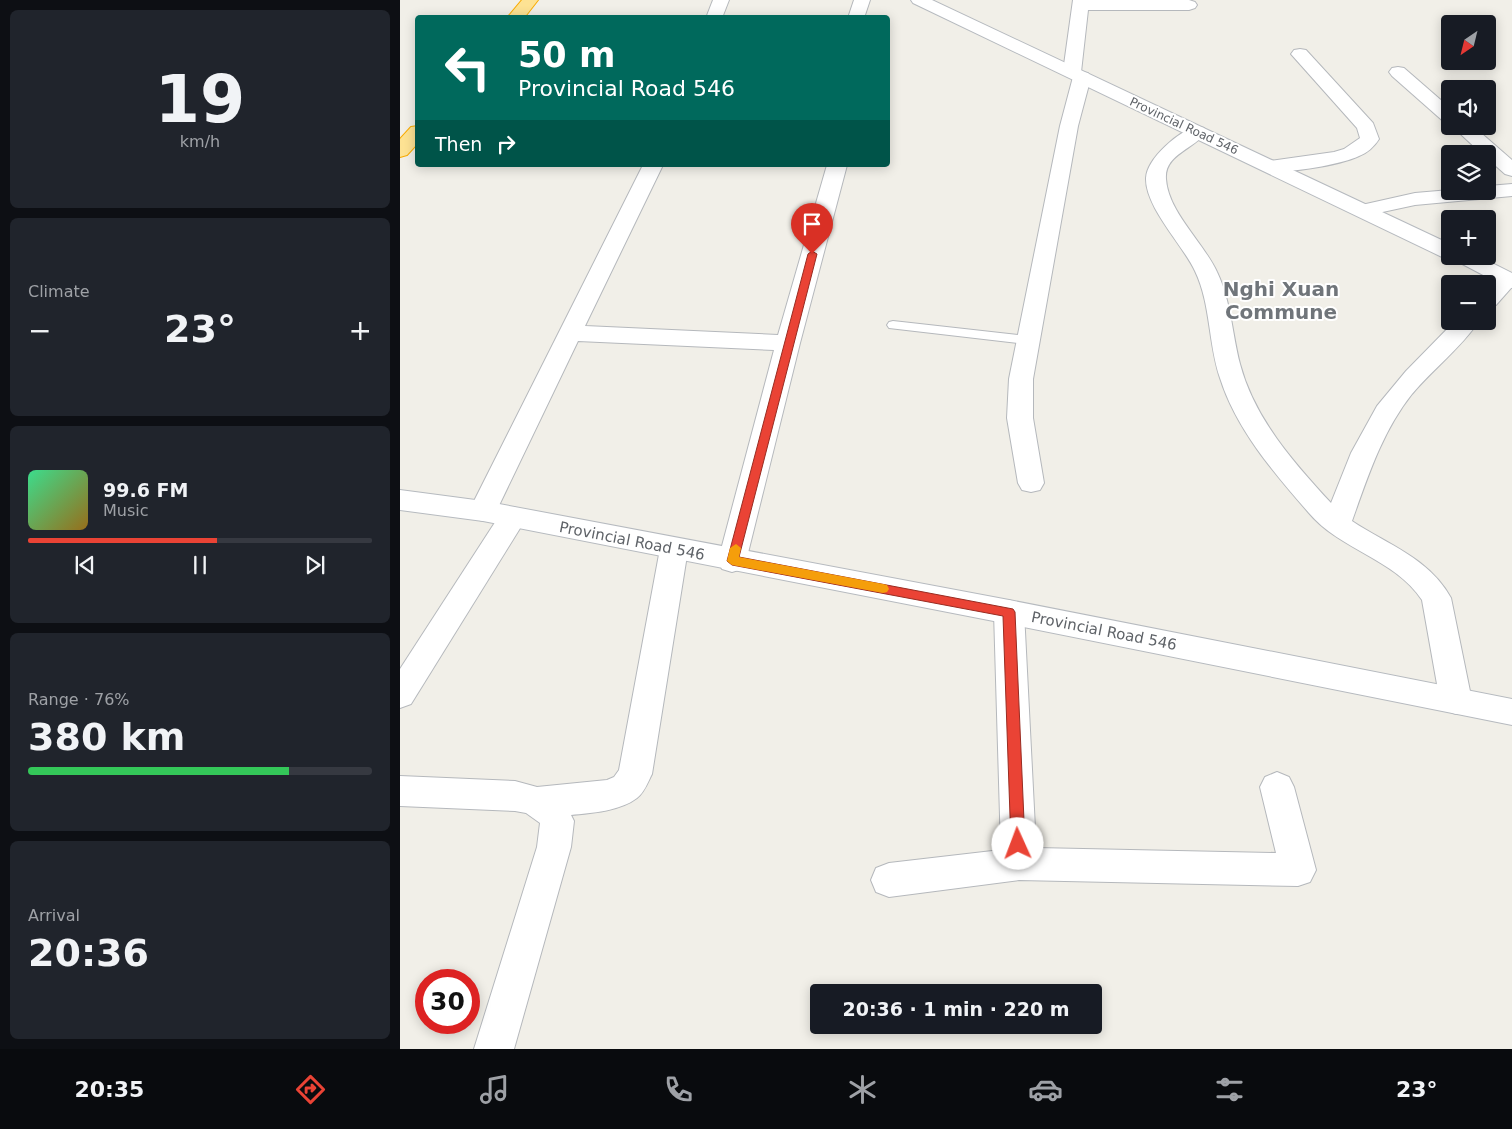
<!DOCTYPE html>
<html lang="en">
<head>
<meta charset="utf-8">
<style>
  :root { --surface:#171b24; --page:#20242c; --text:#f1f3f6; --muted:#9ea1a6; --line:#363941; --accent:#ea4335 }
  body { margin:0; font-family:"DejaVu Sans",sans-serif; background:var(--page); color:var(--text); height:100vh; display:flex; flex-direction:column; font-size:19px; white-space:nowrap }
  * { box-sizing:border-box; margin:0 }
  p { font-size:16px; color:var(--muted) }
  .icon { flex:none; width:28px; height:28px; fill:none; stroke:currentColor; stroke-width:2; stroke-linecap:round; stroke-linejoin:round }
  .map { position:relative; flex:1; overflow:hidden }
  .sheet { display:flex; flex-direction:column; gap:10px; padding:10px; background:#0d0f14; width:400px }
  .sheet>* { flex:none }
  .banner { position:absolute; left:15px; top:15px; width:475px; height:152px; border-radius:5px; box-shadow:0 2px 12px #0003; background:#00695c; color:#fff; overflow:hidden }
  .needle { width:32px; rotate:215deg }
  .controls { position:absolute; left:1041px; top:15px; display:grid; gap:10px }
  .controls a { display:grid; place-items:center; width:55px; height:55px; border-radius:5px; background:var(--surface); box-shadow:0 2px 12px #0003; font-size:25px }
  .speed { position:absolute; left:15px; top:969px; display:flex; gap:10px; font-size:25px; font-weight:700; text-align:center }
  .speed>* { display:grid; place-content:center; width:65px; height:65px; border-radius:50%; background:var(--surface); box-shadow:0 2px 12px #0003; line-height:1 }
  .speed .limit { border:8px solid #d22; background:#fff; color:#111 }
  .pin { position:absolute; display:grid; place-items:center; width:42px; height:42px; color:#fff; margin:-51px -21px; border-radius:50% 50% 50% 0; rotate:-45deg; box-shadow:0 0 5px #0007 }
  .pin .icon { rotate:45deg }
  .me { position:absolute; width:55px; margin:-28px; rotate:358deg; stroke-linejoin:round; filter:drop-shadow(0 0 4px #0008) }
  .turn { display:flex; align-items:center; gap:18px; height:105px; padding:0 20px; font-size:22px }
  .turn .icon { width:65px; height:65px; stroke-width:2.5 }
  .turn b { display:block; font-size:35px; line-height:42px }
  .then { display:flex; align-items:center; height:48px; padding:0 20px; background:#0003; gap:10px; font-size:19px }
  .big { font-size:38px; font-weight:800; line-height:1.1 }
  .sheet .tile { flex:1; display:flex; flex-direction:column; justify-content:center; gap:8px; min-width:0; padding:0 18px; border-radius:8px; background:var(--page) }
  .sheet .dial { align-items:center; gap:0 }
  .dial b { font-size:65px; line-height:1 }
  .song { display:flex; align-items:center; gap:15px }
  .cover { width:60px; height:60px; border-radius:8px; background:linear-gradient(135deg,hsl(150 70% 55%),hsl(40 70% 35%)) }
  .played { height:5px; border-radius:2px; background:linear-gradient(90deg,var(--accent) 55%,var(--line) 55%) }
  .keys { display:flex; justify-content:space-around; direction:ltr }
  .heat { display:flex; justify-content:space-between; align-items:center; font-size:28px; direction:ltr }
  .charge { height:8px; border-radius:4px; background:linear-gradient(90deg,#34c759 76%,var(--line) 0) }
  .trip { position:absolute; left:410px; top:984px; width:292px; height:50px; border-radius:5px; background:var(--surface); box-shadow:0 2px 12px #0003; font-weight:800; line-height:50px; text-align:center }
  .dock { display:flex; height:80px; justify-content:space-around; align-items:center; background:#090b0e; color:var(--muted) }
  .dock .icon { width:35px; height:35px }
  .dock .selected { color:var(--accent) }
  .dock b { font-size:22px; color:var(--text) }
  main { display:flex; flex:1; min-height:0 }
  .map>svg:first-child { display:block }
  .lines { fill:none; stroke-linecap:round; stroke-linejoin:round }
  .lane-casing { stroke:#b5b8bc; stroke-width:2 }
  .street-casing { stroke:#b5b8bc; stroke-width:2 }
  .secondary-casing { stroke:#b6babf; stroke-width:2 }
  .highway-casing { stroke:#f9ab00; stroke-width:2 }
  .lane { fill:#fff; fill-rule:evenodd }
  .street { fill:#fff; fill-rule:evenodd }
  .secondary { fill:#fff; fill-rule:evenodd }
  .highway { fill:#fde293; fill-rule:evenodd }
  .route { fill:#ea4335; stroke:#982c22 }
  .slow { fill:#f59e0b }
  .labels { text-anchor:middle; dominant-baseline:central; stroke-width:4; stroke-linejoin:round; paint-order:stroke }
  .far-street-label { font-size:12px; fill:#5f6368; stroke:#fff }
  .street-label { font-size:15px; fill:#5f6368; stroke:#fff }
  .district-label { font-size:20px; font-weight:bold; fill:#70757a; stroke:#fff }
</style>
</head>
<body>
<main>
<section class="sheet">
<div class="tile dial"><b>19</b><p>km/h</p></div>
<div class="tile"><p>Climate</p>
<div class="heat"><a>−</a><b class="big">23°</b><a>+</a></div>
</div>
<div class="tile">
<div class="song"><i class="cover"></i><div><b>99.6 FM</b><p>Music</p></div></div>
<div class="played"></div>
<div class="keys"><svg class="icon" aria-label="previous" viewBox="0 0 24 24"><path d="M18 5L8 12l10 7zM5 5v14"/></svg><svg class="icon" aria-label="pause" viewBox="0 0 24 24"><path d="M8 5v14M16 5v14"/></svg><svg class="icon" aria-label="next" viewBox="0 0 24 24"><path d="M6 5l10 7-10 7zM19 5v14"/></svg></div>
</div>
<div class="tile"><p>Range · 76%</p><b class="big">380 km</b><div class="charge"></div></div>
<div class="tile"><p>Arrival</p><b class="big">20:36</b></div>
</section>
<div class="map">
<svg width="1112" height="1049" viewBox="0 0 1112 1049">
  <rect width="100%" height="100%" fill="#f1efe8"/>
  <g class="lines">
    <g class="lane-casing">
      <path id="lane" d="M 493,321 L 627,336 L 633,340 L 627,344 L 489,328 L 487,325 L 489,322 Z"/>
    </g>
    <g class="street-casing">
      <g id="street">
        <path d="M 313,0 L 329,0 L 322,18 L 306,18 Z"/>
        <path d="M 454,0 L 470,0 L 464,18 L 448,18 Z"/>
        <path d="M 673,0 L 789,0 L 795,2 L 797,5 L 795,8 L 789,10 L 688,10 L 681,72 L 688,73 L 691,77 L 678,126 L 633,379 L 633,418 L 644,483 L 640,490 L 631,492 L 622,490 L 618,483 L 607,418 L 609,379 L 660,126 L 673,77 L 666,76 L 663,72 Z"/>
        <path d="M 900,49 L 906,50 L 973,123 L 979,139 C 974,147 967,153 959,156 C 940,165 882,175 862,170 L 859,166 L 862,162 L 934,152 L 944,149 L 960,138 L 957,128 L 891,54 L 894,50 Z"/>
        <path d="M 998,67 L 1004,68 L 1050,108 L 1050,123 L 1043,121 L 992,76 L 989,72 L 992,68 Z"/>
        <path d="M 797,126 L 804,128 L 806,132 C 795,149 764,154 766,179 C 768,212 804,243 817,272 C 831,301 832,333 840,364 C 854,418 894,463 931,503 L 951,453 L 977,406 L 1006,371 L 1055,321 L 1079,321 C 1061,348 1033,369 1012,394 C 982,432 968,476 952,521 C 988,545 1029,558 1051,598 L 1072,701 L 1067,710 L 1056,714 L 1045,710 L 1040,701 L 1022,600 C 995,559 940,550 909,513 C 874,473 836,429 820,378 C 808,343 811,304 795,271 C 783,245 745,207 746,178 C 747,158 779,131 797,126 Z"/>
        <path d="M 1052,126 L 1073,126 L 1112,160 L 1112,176 L 1105,174 L 1088,159 L 1088,154 L 1082,154 Z"/>
        <path d="M 243,165 L 263,165 L 185,326 L 378,335 L 427,165 L 447,165 L 400,343 L 346,561 L 342,569 L 332,572 L 322,569 L 318,561 L 374,350 L 178,341 L 93,518 L 83,521 L 73,518 L 69,511 Z"/>
        <path d="M 1112,184 L 1112,196 L 1015,205 L 964,216 L 957,214 L 954,210 L 957,206 L 1015,193 L 1050,190 L 1050,191 L 1088,191 L 1088,186 Z"/>
        <path d="M 1107,272 L 1112,274 L 1112,287 L 1096,305 L 1088,307 L 1088,287 L 1099,274 Z"/>
        <path d="M 113,507 L 123,510 L 127,517 L 11,704 L 0,708 L 0,669 L 103,510 Z"/>
        <path d="M 274,539 L 284,542 L 288,549 L 252,774 C 248,782 244,793 237,798 C 220,811 192,813 171,815 L 174,821 L 171,847 L 114,1049 L 74,1049 L 137,847 L 140,823 L 126,813 L 115,811 L 0,806 L 0,776 L 115,781 L 137,787 L 207,780 L 214,777 L 219,770 L 260,549 L 264,542 Z"/>
        <path d="M 609,600 L 619,604 L 624,612 L 636,848 L 876,853 L 860,787 L 865,777 L 877,772 L 889,777 L 894,787 L 916,870 L 910,882 L 898,886 L 619,880 L 489,897 L 476,892 L 471,880 L 476,868 L 489,863 L 601,850 L 594,612 L 599,604 Z"/>
      </g>
    </g>
    <g class="secondary-casing">
      <g id="secondary">
        <path d="M 511,0 L 532,0 L 1050,244 L 1050,256 L 1078,256 L 1112,273 L 1112,288 L 1104,286 L 1051,258 L 1042,257 L 513,3 Z"/>
        <path d="M 0,490 L 83,501 L 609,600 L 1112,699 L 1112,725 L 609,624 L 83,521 L 0,510 Z"/>
      </g>
    </g>
    <g class="highway-casing">
      <g id="highway">
        <path d="M 122,0 L 138,0 L 124,18 L 107,18 Z"/>
        <path d="M 18,126 L 18,143 L 7,155 L 0,157 L 0,139 L 11,127 Z"/>
      </g>
    </g>
    <use href="#lane" class="lane"/>
    <use href="#street" class="street"/>
    <use href="#secondary" class="secondary"/>
    <use href="#highway" class="highway"/>
  </g>
  <path class="route" d="M 412,251 L 417,254 L 339,557 L 613,609 L 615,612 L 625,844 L 623,849 L 618,851 L 613,849 L 611,844 L 603,616 L 332,565 L 327,561 L 408,254 Z"/>
  <path class="slow" d="M 336,544 L 341,548 L 339,557 L 483,584 L 487,585 L 489,589 L 487,592 L 483,593 L 332,565 L 327,561 L 330,548 Z"/>
  <g class="labels">
    <g class="far-street-label">
      <text transform="translate(784 126) rotate(25)">Provincial Road 546</text>
    </g>
    <g class="street-label">
      <text transform="translate(232 541) rotate(11)">Provincial Road 546</text>
      <text transform="translate(704 631) rotate(11)">Provincial Road 546</text>
    </g>
    <g class="district-label">
      <text x="881" y="289">Nghi Xuan<tspan x="881" dy="23">Commune</tspan></text>
    </g>
  </g>
</svg>
<div class="controls">
<a><svg class="needle" viewBox="-14 -14 28 28"><path d="M0-13l5 13h-10z" fill="#e53935"/><path d="M0 13l5-13h-10z" fill="#9ea1a6"/></svg></a>
<a><svg class="icon" aria-label="sound" viewBox="0 0 24 24"><path d="M4 9h4l5-4v14l-5-4H4zM17 9q2 3 0 6"/></svg></a>
<a><svg class="icon" aria-label="layers" viewBox="0 0 24 24"><path d="M12 4l9 5-9 5-9-5zM3 14l9 5 9-5"/></svg></a>
<a>+</a>
<a>−</a>
</div>
<div class="speed"><div class="limit">30</div></div>
<div class="pin" style="left:412px;top:254px;background:#d93025"><svg class="icon" aria-label="arrive" viewBox="0 0 24 24"><path d="M6 21V4h12l-3 4 3 4H6"/></svg></div>
<svg class="me" style="left:618px;top:844px" viewBox="-20 -20 40 40"><circle r="19" fill="#fff"/><path d="M0-13L10 11 0 6-10 11z" fill="#ea4335"/></svg>
<div class="trip">20:36 · 1 min · 220 m</div>
<div class="banner">
<div class="turn"><svg class="icon" aria-label="left" viewBox="0 0 24 24"><path d="M17 20v-9H6M10 6l-5 5 5 5"/></svg><div><b>50 m</b>Provincial Road 546</div></div>
<div class="then">Then<svg class="icon" aria-label="right" viewBox="0 0 24 24"><path d="M7 20v-9h11M14 6l5 5-5 5"/></svg></div>
</div>
</div>
</main>
<nav class="dock">
<b>20:35</b>
<svg class="icon selected" aria-label="directions" viewBox="0 0 24 24"><path d="M12 3l9 9-9 9-9-9zM9 14v-3h6M13 9l2 2-2 2"/></svg>
<svg class="icon" aria-label="music" viewBox="0 0 24 24"><path d="M9 18V5l10-2v13"/><circle cx="6" cy="18" r="3"/><circle cx="16" cy="16" r="3"/></svg>
<svg class="icon" aria-label="phone" viewBox="0 0 24 24"><path d="M5 4h4l2 5-3 2q2 4 5 5l2-3 5 2v4C11 20 4 13 5 4z"/></svg>
<svg class="icon" aria-label="climate" viewBox="0 0 24 24"><path d="M12 3v18M4 7l16 10M4 17L20 7"/></svg>
<svg class="icon" aria-label="car" viewBox="0 0 24 24"><path d="M5 17H2v-5l4-1 3-4h7l3 4 3 1v5h-3M9 17h6M6 11h13"/><circle cx="7" cy="17" r="2"/><circle cx="17" cy="17" r="2"/></svg>
<svg class="icon" aria-label="filters" viewBox="0 0 24 24"><path d="M4 7h16M4 17h16"/><circle cx="9" cy="7" r="2"/><circle cx="15" cy="17" r="2"/></svg>
<b>23°</b>
</nav>
</body>
</html>
